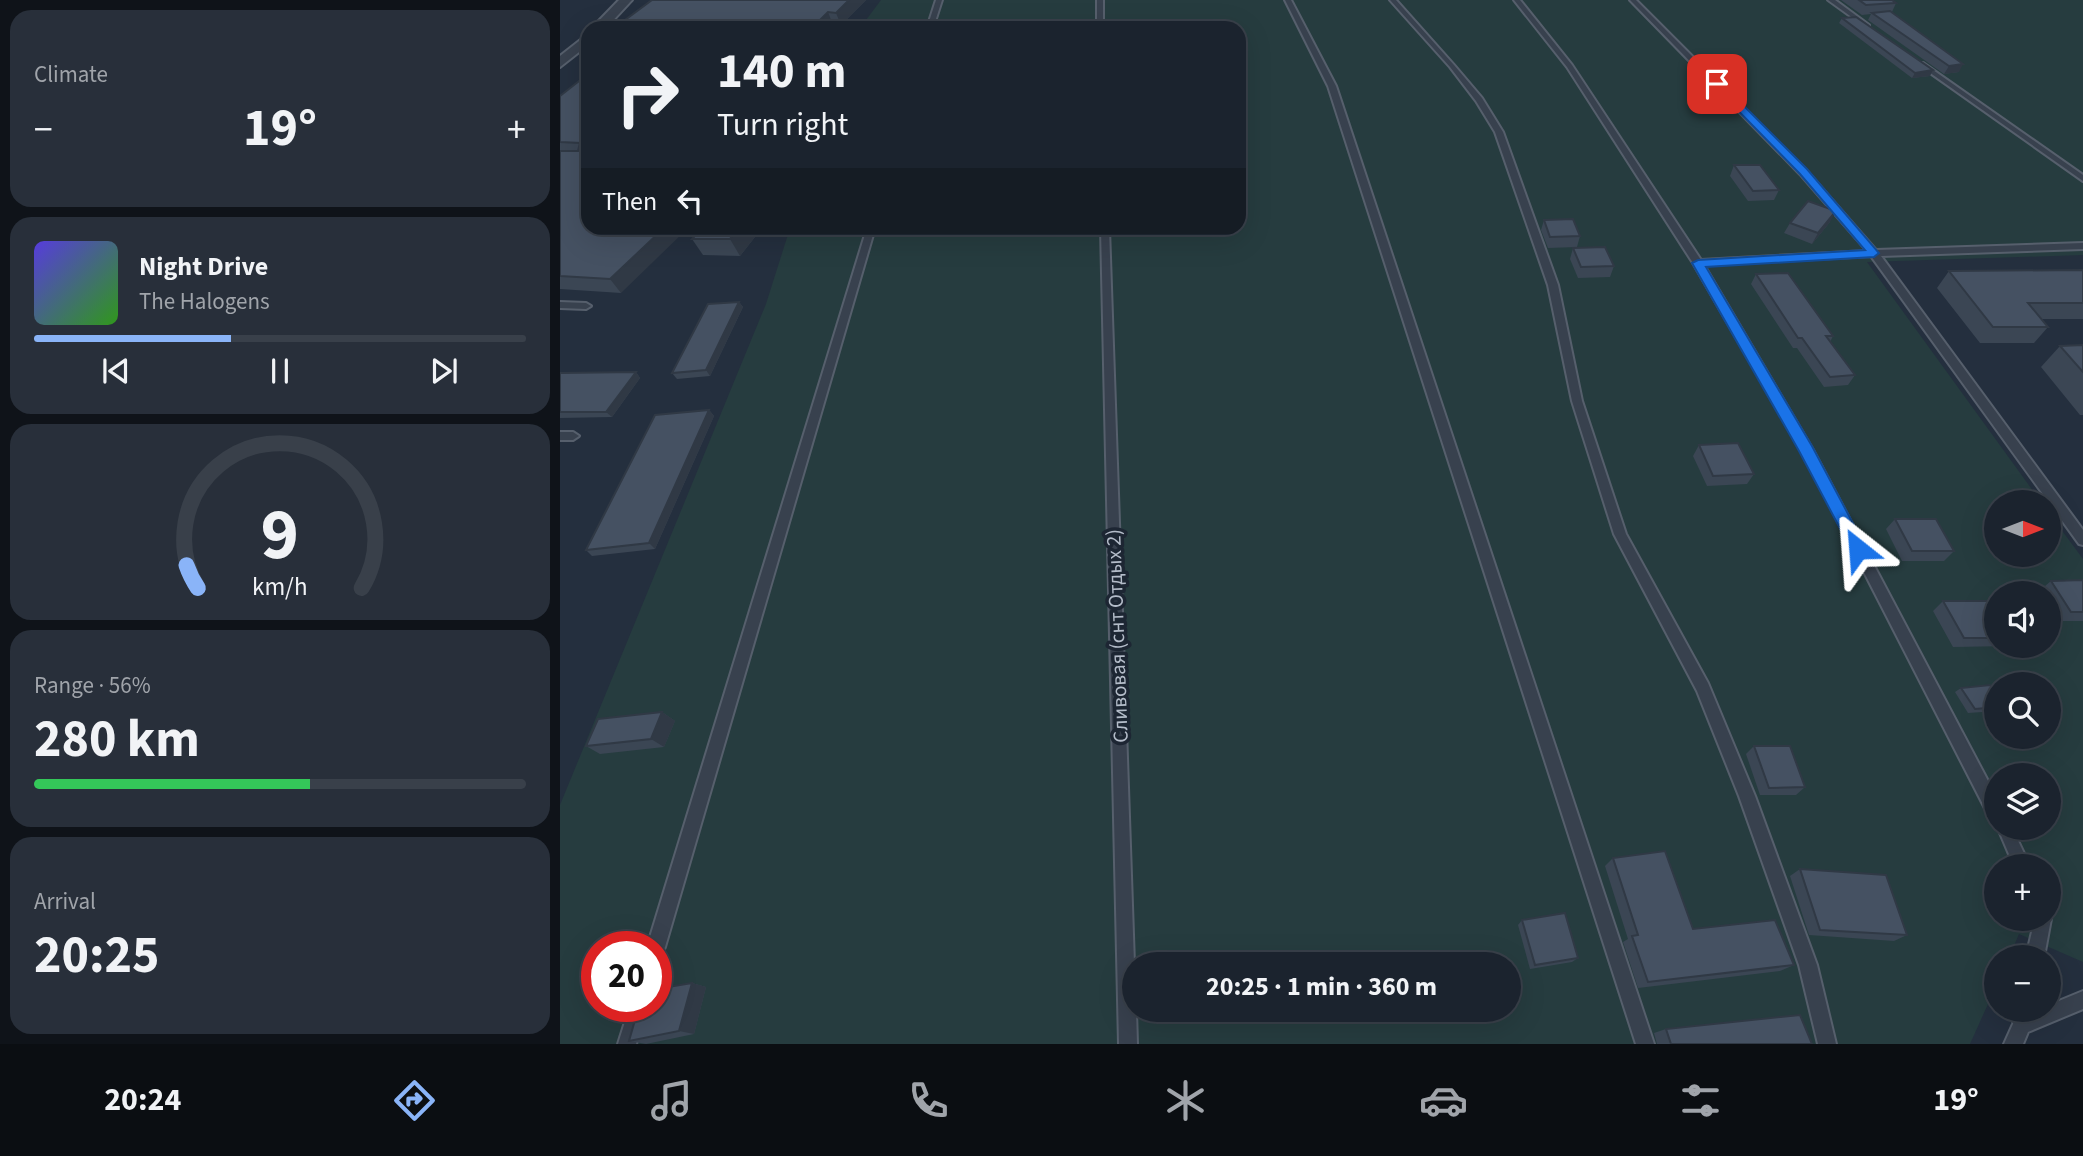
<!DOCTYPE html>
<html lang="en">
<head>
<meta charset="utf-8">
<style>
  :root { --surface:#1b232e; --page:#282f3a; --text:#f1f3f6; --muted:#a0a4aa; --line:#39404a; --accent:#8ab4f8 }
  body { margin:0; font-family:"Source Sans 3",sans-serif; background:var(--page); color:var(--text); height:100vh; display:flex; flex-direction:column; font-size:26px; white-space:nowrap }
  * { box-sizing:border-box; margin:0 }
  p { font-size:23px; color:var(--muted) }
  .icon { flex:none; width:38px; height:38px; fill:none; stroke:currentColor; stroke-width:2; stroke-linecap:round; stroke-linejoin:round }
  .map { position:relative; flex:1; overflow:hidden }
  .side { display:flex; flex-direction:column; gap:10px; padding:10px; background:#0f1319; width:560px }
  .side>* { flex:none }
  .guide { position:absolute; left:21px; top:21px; width:665px; height:214px; border-radius:21px; box-shadow:0 7px 28px #0002,0 0 0 2px var(--line); background:#1b232e; color:var(--text); overflow:hidden }
  .needle { width:46px; rotate:90deg }
  .fabs { position:absolute; left:1424px; top:490px; display:grid; gap:14px }
  .fabs a { display:grid; place-items:center; width:77px; height:77px; border-radius:50%; background:var(--surface); box-shadow:0 7px 28px #0002,0 0 0 2px var(--line); font-size:35px }
  .speed { position:absolute; left:21px; top:931px; display:flex; gap:14px; font-size:35px; font-weight:700; text-align:center }
  .speed>* { display:grid; place-content:center; width:91px; height:91px; border-radius:50%; background:var(--surface); box-shadow:0 7px 28px #0002,0 0 0 2px var(--line); line-height:1 }
  .speed .limit { border:10px solid #d22; background:#fff; color:#111 }
  .pin { position:absolute; display:grid; place-items:center; width:60px; height:60px; color:#fff; margin:-30px; border-radius:14px; box-shadow:0 4px 10px #0006 }
  .me { position:absolute; width:77px; margin:-38px; rotate:332deg; stroke-linejoin:round; filter:drop-shadow(0 0 5px #0008) }
  .turn { display:flex; align-items:center; gap:24px; height:147px; padding:0 21px; font-size:32px }
  .turn .icon { width:91px; height:91px; stroke-width:2.5 }
  .turn b { display:block; font-size:49px; line-height:60px }
  .then { display:flex; align-items:center; height:66px; padding:0 21px; background:#0003; gap:14px; font-size:26px }
  .big { font-size:52px; font-weight:700; line-height:1.1 }
  .side .tile { flex:1; display:flex; flex-direction:column; justify-content:center; gap:10px; min-width:0; padding:0 24px; border-radius:21px; background:var(--page) }
  .side .dial { align-items:center; gap:0 }
  .dial svg { height:182px; overflow:visible; fill:none; stroke:var(--line); stroke-width:7; stroke-linecap:round; text-anchor:middle }
  .dial text { fill:var(--text); stroke:none }
  .song { display:flex; align-items:center; gap:21px }
  .cover { width:84px; height:84px; border-radius:10px; background:linear-gradient(135deg,hsl(250 70% 55%),hsl(110 70% 35%)) }
  .played { height:7px; border-radius:4px; background:linear-gradient(90deg,var(--accent) 40%,var(--line) 40%) }
  .keys { display:flex; justify-content:space-around; direction:ltr }
  .heat { display:flex; justify-content:space-between; align-items:center; font-size:38px; direction:ltr }
  .charge { height:10px; border-radius:5px; background:linear-gradient(90deg,#34c759 56%,var(--line) 0) }
  .trip { position:absolute; left:562px; top:952px; width:399px; height:70px; border-radius:35px; background:var(--surface); box-shadow:0 7px 28px #0002,0 0 0 2px var(--line); font-weight:700; line-height:70px; text-align:center }
  .dock { display:flex; height:112px; justify-content:space-around; align-items:center; background:#0b0e12; color:var(--muted) }
  .dock .icon { width:49px; height:49px }
  .dock .active { color:var(--accent) }
  .dock b { font-size:32px; color:var(--text) }
  main { display:flex; flex:1; min-height:0 }
  .map>svg:first-child { display:block }
  .green { fill:#263c3f; fill-rule:evenodd }
  .lines { fill:none; stroke-linecap:round; stroke-linejoin:round }
  .lane-casing { stroke:#565f6c; stroke-width:4 }
  .street-casing { stroke:#565f6c; stroke-width:4 }
  .lane { fill:#38414e; fill-rule:evenodd }
  .street { fill:#38414e; fill-rule:evenodd }
  .wall { fill:#3b4654 }
  .shaded-wall { fill:#303945 }
  .building { fill:#455162; stroke:#303945; stroke-width:2 }
  .route { fill:#1a73e8; stroke:#114b97; stroke-width:2 }
  .labels { text-anchor:middle; dominant-baseline:central; stroke-width:7; stroke-linejoin:round; paint-order:stroke }
  .street-label { font-size:21px; fill:#b4bcc9; stroke:#1d2633 }
</style>
</head>
<body>
<main>
<section class="side">
<div class="tile"><p>Climate</p>
<div class="heat"><a>−</a><b class="big">19°</b><a>+</a></div>
</div>
<div class="tile">
<div class="song"><i class="cover"></i><div><b>Night Drive</b><p>The Halogens</p></div></div>
<div class="played"></div>
<div class="keys"><svg class="icon" aria-label="previous" viewBox="0 0 24 24"><path d="M18 5L8 12l10 7zM5 5v14"/></svg><svg class="icon" aria-label="pause" viewBox="0 0 24 24"><path d="M8 5v14M16 5v14"/></svg><svg class="icon" aria-label="next" viewBox="0 0 24 24"><path d="M6 5l10 7-10 7zM19 5v14"/></svg></div>
</div>
<div class="tile dial"><svg viewBox="0 0 100 80">
<path d="M14 69A42 42 0 1 1 86 69"/>
<path d="M14 69A42 42 0 0 1 9 59" stroke="#8ab4f8"/>
<text x="50" y="56" font-size="32" font-weight="700">9</text>
<text x="50" y="72" font-size="11">km/h</text>
</svg></div>
<div class="tile"><p>Range · 56%</p><b class="big">280 km</b><div class="charge"></div></div>
<div class="tile"><p>Arrival</p><b class="big">20:25</b></div>
</section>
<div class="map">
<svg width="1523" height="1044" viewBox="0 0 1523 1044">
  <rect width="100%" height="100%" fill="#242f3e"/>
  <path class="green" d="M 321,0 L 1523,0 L 1523,255 L 1307,262 L 1481,502 L 1437,502 L 1437,555 L 1489,555 L 1489,513 L 1523,559 L 1523,962 L 1459,934 L 1449,957 L 1437,957 L 1437,984 L 1410,1044 L 0,1044 L 0,805 L 206,304 L 230,228 L 679,228 L 679,28 L 300,28 ZM 1437,593 L 1489,593 L 1489,646 L 1437,646 ZM 1437,684 L 1489,684 L 1489,737 L 1437,737 ZM 1437,775 L 1489,775 L 1489,828 L 1437,828 ZM 1437,866 L 1489,866 L 1489,919 L 1437,919 ZM 37,947 L 96,947 L 96,1006 L 37,1006 ZM 574,964 L 948,964 L 948,1010 L 574,1010 Z"/>
  <g class="lines">
    <g class="lane-casing">
      <g id="lane">
        <path d="M 376,0 L 382,0 L 373,28 L 367,28 Z"/>
        <rect x="537" y="0" width="6" height="28"/>
        <path d="M 725,0 L 731,0 L 776,86 L 1094,1044 L 1076,1044 L 768,86 Z"/>
        <path d="M 830,0 L 836,0 L 894,65 L 922,98 L 943,132 L 998,285 L 1022,401 L 1066,534 L 1148,683 L 1195,796 L 1257,965 L 1276,1044 L 1258,1044 L 1239,965 L 1179,796 L 1137,691 L 1054,534 L 1012,401 L 988,285 L 935,132 L 916,101 L 890,67 Z"/>
        <path d="M 954,0 L 960,0 L 1012,65 L 1141,260 L 1307,251 L 1240,174 L 1070,0 L 1076,0 L 1246,170 L 1316,250 L 1523,243 L 1523,249 L 1321,256 L 1523,530 L 1523,545 L 1519,544 L 1311,256 L 1144,265 L 1253,450 L 1437,798 L 1437,822 L 1431,820 L 1242,451 L 1133,263 L 1007,67 Z"/>
        <path d="M 1268,0 L 1275,0 L 1309,25 L 1304,26 Z"/>
        <path d="M 1359,63 L 1363,63 L 1523,175 L 1523,181 L 1359,65 Z"/>
        <path d="M 307,228 L 315,228 L 105,947 L 102,953 L 96,955 L 96,947 L 87,947 Z"/>
        <path d="M 541,228 L 549,228 L 574,964 L 574,1010 L 576,1010 L 577,1044 L 559,1044 Z"/>
        <path d="M 0,302 L 26,303 L 31,306 L 26,309 L 0,308 Z"/>
        <path d="M 0,432 L 13,432 L 19,436 L 13,440 L 0,440 Z"/>
        <path d="M 1437,826 L 1452,828 L 1470,866 L 1454,866 Z"/>
        <path d="M 1489,914 L 1491,919 L 1484,957 L 1466,957 L 1475,919 L 1489,919 Z"/>
        <path d="M 1523,991 L 1523,1009 L 1468,1032 L 1463,1044 L 1444,1044 L 1453,1024 L 1456,1010 L 1474,1010 L 1474,1012 L 1489,1010 L 1489,1005 Z"/>
        <path d="M 70,1006 L 88,1006 L 76,1044 L 58,1044 Z"/>
      </g>
    </g>
    <g class="street-casing">
      <g id="street">
        <path d="M 59,0 L 72,0 L 46,28 L 32,28 Z"/>
        <path d="M 28,34 L 28,45 L 0,67 L 0,56 Z"/>
      </g>
    </g>
    <use href="#lane" class="lane"/>
    <use href="#street" class="street"/>
  </g>
  <g class="wall">
    <path d="M 92,0 L 306,0 L 281,25 L 273,25 L 270,28 L 70,28 L 65,20 Z"/>
    <path d="M 1281,0 L 1332,0 L 1336,3 L 1332,12 L 1399,72 L 1384,74 L 1308,20 L 1311,14 L 1302,15 Z"/>
    <path d="M 1282,18 L 1370,76 L 1352,78 L 1279,23 Z"/>
    <path d="M 28,74 L 61,293 L 0,289 L 0,96 Z"/>
    <path d="M 1174,165 L 1219,190 L 1214,200 L 1188,201 L 1170,176 Z"/>
    <path d="M 984,220 L 1020,236 L 1017,247 L 988,248 L 981,230 Z"/>
    <path d="M 1270,222 L 1252,244 L 1224,233 L 1230,223 Z"/>
    <path d="M 142,228 L 202,228 L 180,256 L 143,255 L 132,239 Z"/>
    <path d="M 1013,248 L 1054,266 L 1050,277 L 1018,278 L 1010,259 Z"/>
    <path d="M 1523,270 L 1523,319 L 1481,319 L 1488,327 L 1474,343 L 1420,343 L 1377,288 L 1389,271 Z"/>
    <path d="M 1196,274 L 1273,336 L 1270,342 L 1295,375 L 1288,385 L 1264,387 L 1237,348 L 1233,348 L 1191,284 Z"/>
    <path d="M 179,302 L 183,307 L 150,376 L 117,379 L 112,373 Z"/>
    <path d="M 1523,345 L 1523,415 L 1520,415 L 1481,367 L 1500,346 Z"/>
    <path d="M 76,372 L 80,378 L 52,417 L 0,418 L 0,373 Z"/>
    <path d="M 149,410 L 154,416 L 95,549 L 32,556 L 26,550 Z"/>
    <path d="M 1139,445 L 1194,474 L 1187,484 L 1147,486 L 1133,456 Z"/>
    <path d="M 1335,519 L 1394,551 L 1384,561 L 1342,561 L 1326,529 Z"/>
    <path d="M 1523,580 L 1523,621 L 1498,621 L 1489,607 L 1489,593 L 1480,593 L 1479,591 L 1491,581 Z"/>
    <path d="M 1383,601 L 1437,601 L 1437,646 L 1450,646 L 1393,647 L 1373,611 Z"/>
    <path d="M 1401,688 L 1437,695 L 1437,711 L 1408,713 L 1395,692 Z"/>
    <path d="M 102,712 L 115,721 L 104,747 L 40,754 L 26,746 Z"/>
    <path d="M 1194,746 L 1245,787 L 1236,795 L 1200,795 L 1186,754 Z"/>
    <path d="M 1053,858 L 1133,929 L 1234,965 L 1220,971 L 1078,988 L 1063,942 L 1068,939 L 1045,866 Z"/>
    <path d="M 1240,869 L 1347,935 L 1334,941 L 1249,935 L 1230,876 Z"/>
    <path d="M 962,920 L 1018,958 L 1012,962 L 970,969 L 958,925 Z"/>
    <path d="M 132,983 L 146,987 L 134,1034 L 86,1044 L 69,1041 Z"/>
    <path d="M 1106,1029 L 1252,1044 L 1097,1044 L 1094,1033 Z"/>
  </g>
  <g class="shaded-wall">
    <path d="M 289,0 L 306,0 L 281,25 L 276,13 Z"/>
    <path d="M 268,12 L 273,25 L 270,28 L 252,28 Z"/>
    <path d="M 1403,64 L 1399,72 L 1384,74 L 1389,66 Z"/>
    <path d="M 1373,70 L 1370,76 L 1352,78 L 1355,73 Z"/>
    <path d="M 1276,211 L 1270,222 L 1252,244 L 1258,233 Z"/>
    <path d="M 104,228 L 128,228 L 61,293 L 50,279 Z"/>
    <path d="M 179,228 L 202,228 L 180,256 L 170,239 Z"/>
    <path d="M 179,302 L 183,307 L 150,376 L 146,370 Z"/>
    <path d="M 76,372 L 80,378 L 52,417 L 46,412 Z"/>
    <path d="M 149,410 L 154,416 L 95,549 L 89,543 Z"/>
    <path d="M 102,712 L 115,721 L 104,747 L 91,739 Z"/>
    <path d="M 132,983 L 146,987 L 134,1034 L 119,1031 Z"/>
  </g>
  <g class="building">
    <path d="M 92,0 L 289,0 L 276,13 L 268,12 L 252,28 L 74,28 L 83,20 L 65,20 Z"/>
    <path d="M 1299,0 L 1332,0 L 1336,3 L 1306,5 Z"/>
    <path d="M 1330,11 L 1403,64 L 1389,66 L 1312,13 Z"/>
    <path d="M 1296,17 L 1373,70 L 1355,73 L 1282,18 Z"/>
    <path d="M 28,74 L 28,228 L 104,228 L 50,279 L 0,276 L 0,151 L 18,151 L 20,143 L 0,142 L 0,96 Z"/>
    <path d="M 1174,165 L 1200,165 L 1219,190 L 1193,191 Z"/>
    <path d="M 1248,201 L 1276,211 L 1258,233 L 1230,223 Z"/>
    <path d="M 1013,219 L 1020,236 L 990,237 L 984,220 Z"/>
    <path d="M 142,228 L 179,228 L 170,239 L 132,239 Z"/>
    <path d="M 1045,247 L 1054,266 L 1021,267 L 1013,248 Z"/>
    <path d="M 1523,270 L 1523,303 L 1468,303 L 1488,327 L 1433,327 L 1389,271 Z"/>
    <path d="M 1228,273 L 1273,336 L 1266,336 L 1295,375 L 1270,377 L 1242,338 L 1238,338 L 1196,274 Z"/>
    <path d="M 179,302 L 146,370 L 112,373 L 148,304 Z"/>
    <path d="M 1523,345 L 1523,372 L 1500,346 Z"/>
    <path d="M 76,372 L 46,412 L 0,412 L 0,373 Z"/>
    <path d="M 149,410 L 89,543 L 26,550 L 95,415 Z"/>
    <path d="M 1178,443 L 1194,474 L 1153,476 L 1139,445 Z"/>
    <path d="M 1335,519 L 1376,519 L 1394,551 L 1352,551 Z"/>
    <path d="M 1523,580 L 1523,612 L 1511,612 L 1491,581 Z"/>
    <path d="M 1383,601 L 1437,601 L 1437,638 L 1404,638 Z"/>
    <path d="M 1430,685 L 1437,695 L 1437,707 L 1415,709 L 1401,688 Z"/>
    <path d="M 102,712 L 91,739 L 26,746 L 38,719 Z"/>
    <path d="M 1194,746 L 1230,746 L 1245,787 L 1209,788 Z"/>
    <path d="M 1105,851 L 1133,929 L 1215,920 L 1234,965 L 1088,982 L 1072,936 L 1078,935 L 1053,858 Z"/>
    <path d="M 1240,869 L 1326,875 L 1347,935 L 1260,930 Z"/>
    <path d="M 1005,913 L 1018,958 L 975,965 L 962,920 Z"/>
    <path d="M 132,983 L 119,1031 L 69,1041 L 79,1006 L 96,1006 L 96,989 Z"/>
    <path d="M 1240,1015 L 1252,1044 L 1111,1044 L 1106,1029 Z"/>
  </g>
  <path class="route" d="M 1154,82 L 1160,82 L 1247,169 L 1319,253 L 1314,257 L 1146,267 L 1252,446 L 1304,544 L 1306,549 L 1304,553 L 1293,553 L 1239,451 L 1132,263 L 1138,260 L 1305,250 L 1240,174 L 1154,86 Z"/>
  <g class="labels">
    <g class="street-label">
      <text transform="translate(557 636) rotate(-92)">Сливовая (снт Отдых 2)</text>
    </g>
  </g>
</svg>
<div class="fabs">
<a><svg class="needle" viewBox="-14 -14 28 28"><path d="M0-13l5 13h-10z" fill="#e53935"/><path d="M0 13l5-13h-10z" fill="#a0a4aa"/></svg></a>
<a><svg class="icon" aria-label="sound" viewBox="0 0 24 24"><path d="M4 9h4l5-4v14l-5-4H4zM17 9q2 3 0 6"/></svg></a>
<a><svg class="icon" aria-label="search" viewBox="0 0 24 24"><circle cx="10" cy="10" r="6"/><path d="M15 15l6 6"/></svg></a>
<a><svg class="icon" aria-label="layers" viewBox="0 0 24 24"><path d="M12 4l9 5-9 5-9-5zM3 14l9 5 9-5"/></svg></a>
<a>+</a>
<a>−</a>
</div>
<div class="speed"><div class="limit">20</div></div>
<div class="pin" style="left:1157px;top:84px;background:#d93025"><svg class="icon" aria-label="arrive" viewBox="0 0 24 24"><path d="M6 21V4h12l-3 4 3 4H6"/></svg></div>
<svg class="me" style="left:1298px;top:549px" viewBox="-20 -20 40 40"><path d="M0-17L14 15 0 8-14 15z" fill="#1a73e8" stroke="#fff" stroke-width="4"/></svg>
<div class="trip">20:25 · 1 min · 360 m</div>
<div class="guide">
<div class="turn"><svg class="icon" aria-label="right" viewBox="0 0 24 24"><path d="M7 20v-9h11M14 6l5 5-5 5"/></svg><div><b>140 m</b>Turn right</div></div>
<div class="then">Then<svg class="icon" aria-label="left" viewBox="0 0 24 24"><path d="M17 20v-9H6M10 6l-5 5 5 5"/></svg></div>
</div>
</div>
</main>
<nav class="dock">
<b>20:24</b>
<svg class="icon active" aria-label="directions" viewBox="0 0 24 24"><path d="M12 3l9 9-9 9-9-9zM9 14v-3h6M13 9l2 2-2 2"/></svg>
<svg class="icon" aria-label="music" viewBox="0 0 24 24"><path d="M9 18V5l10-2v13"/><circle cx="6" cy="18" r="3"/><circle cx="16" cy="16" r="3"/></svg>
<svg class="icon" aria-label="phone" viewBox="0 0 24 24"><path d="M5 4h4l2 5-3 2q2 4 5 5l2-3 5 2v4C11 20 4 13 5 4z"/></svg>
<svg class="icon" aria-label="climate" viewBox="0 0 24 24"><path d="M12 3v18M4 7l16 10M4 17L20 7"/></svg>
<svg class="icon" aria-label="car" viewBox="0 0 24 24"><path d="M5 17H2v-5l4-1 3-4h7l3 4 3 1v5h-3M9 17h6M6 11h13"/><circle cx="7" cy="17" r="2"/><circle cx="17" cy="17" r="2"/></svg>
<svg class="icon" aria-label="filters" viewBox="0 0 24 24"><path d="M4 7h16M4 17h16"/><circle cx="9" cy="7" r="2"/><circle cx="15" cy="17" r="2"/></svg>
<b>19°</b>
</nav>
</body>
</html>
